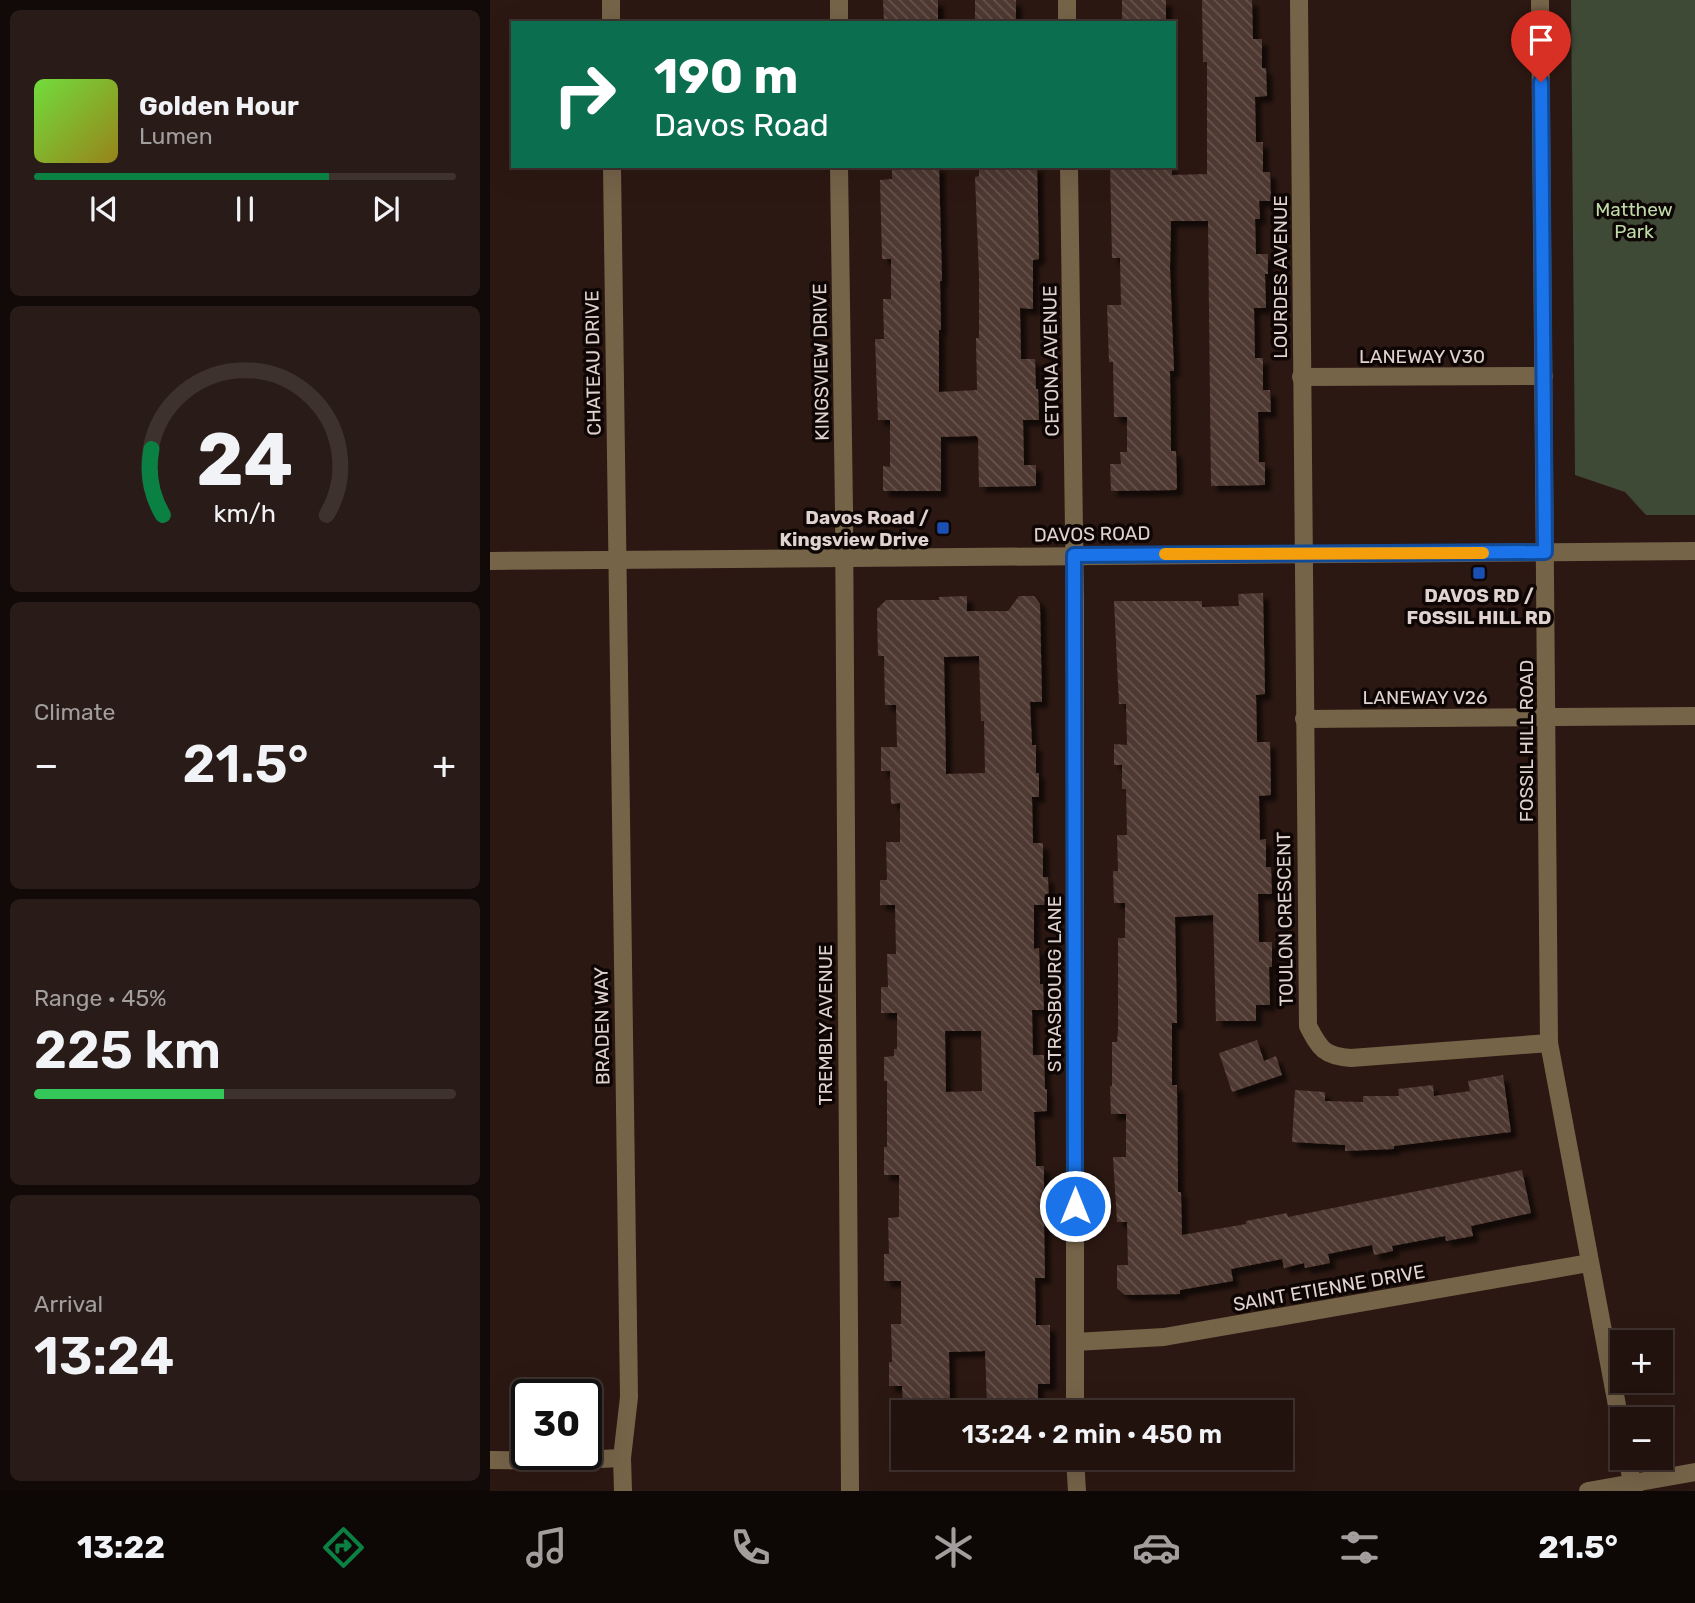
<!DOCTYPE html>
<html lang="en">
<head>
<meta charset="utf-8">
<style>
  :root { --surface:#21120e; --page:#291b17; --text:#f1f3f6; --muted:#a29e9e; --line:#3e322e; --accent:#0b8043 }
  body { margin:0; font-family:Rubik,sans-serif; background:var(--page); color:var(--text); height:100vh; display:flex; flex-direction:column; font-size:26px; white-space:nowrap }
  * { box-sizing:border-box; margin:0 }
  p { font-size:23px; color:var(--muted) }
  .icon { flex:none; width:38px; height:38px; fill:none; stroke:currentColor; stroke-width:2; stroke-linecap:round; stroke-linejoin:round }
  .map { position:relative; flex:1; overflow:hidden }
  .side { display:flex; flex-direction:column; gap:10px; padding:10px; background:#120a08; width:490px }
  .side>* { flex:none }
  .banner { position:absolute; left:21px; top:21px; width:665px; height:147px; border-radius:0px; box-shadow:0 7px 28px #0002,0 0 0 2px var(--line); background:#0b6e4f; color:#fff; overflow:hidden }
  .tools { position:absolute; left:1120px; top:1330px; display:grid; gap:14px }
  .tools a { display:grid; place-items:center; width:63px; height:63px; border-radius:0px; background:var(--surface); box-shadow:0 7px 28px #0002,0 0 0 2px var(--line); font-size:35px }
  .speed { position:absolute; left:21px; top:1379px; display:flex; gap:14px; font-size:35px; font-weight:700; text-align:center }
  .speed>* { display:grid; place-content:center; width:91px; height:91px; border-radius:50%; background:var(--surface); box-shadow:0 7px 28px #0002,0 0 0 2px var(--line); line-height:1 }
  .speed .limit { border:4px solid #111; border-radius:10px; background:#fff; color:#111 }
  .pin { position:absolute; display:grid; place-items:center; width:60px; height:60px; color:#fff; margin:-72px -30px; border-radius:50% 50% 50% 0; rotate:-45deg; box-shadow:0 0 7px #0007 }
  .pin .icon { rotate:45deg }
  .me { position:absolute; width:77px; margin:-38px; rotate:0deg; stroke-linejoin:round; filter:drop-shadow(0 0 5px #0008) }
  .turn { display:flex; align-items:center; gap:24px; height:147px; padding:0 28px; font-size:32px }
  .turn .icon { width:91px; height:91px; stroke-width:2.5 }
  .turn b { display:block; font-size:49px; line-height:60px }
  .big { font-size:52px; font-weight:600; line-height:1.1 }
  .side .widget { flex:1; display:flex; flex-direction:column; justify-content:center; gap:10px; min-width:0; padding:0 24px; border-radius:10px; background:var(--page) }
  .side .dial { align-items:center; gap:0 }
  .dial svg { height:182px; overflow:visible; fill:none; stroke:var(--line); stroke-width:7; stroke-linecap:round; text-anchor:middle }
  .dial text { fill:var(--text); stroke:none }
  .song { display:flex; align-items:center; gap:21px }
  .cover { width:84px; height:84px; border-radius:10px; background:linear-gradient(135deg,hsl(100 70% 55%),hsl(50 70% 35%)) }
  .played { height:7px; border-radius:4px; background:linear-gradient(90deg,var(--accent) 70%,var(--line) 70%) }
  .keys { display:flex; justify-content:space-around; direction:ltr }
  .heat { display:flex; justify-content:space-between; align-items:center; font-size:38px; direction:ltr }
  .charge { height:10px; border-radius:5px; background:linear-gradient(90deg,#34c759 45%,var(--line) 0) }
  .trip { position:absolute; left:401px; top:1400px; width:402px; height:70px; border-radius:0px; background:var(--surface); box-shadow:0 7px 28px #0002,0 0 0 2px var(--line); font-weight:600; line-height:70px; text-align:center }
  .menu { display:flex; height:112px; justify-content:space-around; align-items:center; background:#0d0706; color:var(--muted) }
  .menu .icon { width:49px; height:49px }
  .menu .active { color:var(--accent) }
  .menu b { font-size:32px; color:var(--text) }
  main { display:flex; flex:1; min-height:0 }
  .map>svg:first-child { display:block }
  .park { fill:#3e4936 }
  .building { fill:url(#building-back-hatch); fill-rule:evenodd; filter:url(#shadow) }
  .lines { fill:none; stroke-linecap:round; stroke-linejoin:round }
  .minor { stroke:#766449; stroke-width:18 }
  .route-casing { stroke:#114b97; stroke-width:18 }
  .route { stroke:#1a73e8; stroke-width:12 }
  .slow { stroke:#f59e0b; stroke-width:12 }
  .transit-dot { fill:#1a4fb4; stroke:#0e0604; stroke-width:2.5 }
  .labels { text-anchor:middle; dominant-baseline:central; stroke-width:7; stroke-linejoin:round; paint-order:stroke }
  .park-label { font-size:19px; fill:#bfdbaa; stroke:#0e0604 }
  .street-label { font-size:19px; fill:#e0d2ce; stroke:#0e0604 }
  .poi-label { font-size:19px; font-weight:bold; fill:#e0d2ce; stroke:#0e0604; text-anchor:end }
</style>
</head>
<body>
<main>
<section class="side">
<div class="widget">
<div class="song"><i class="cover"></i><div><b>Golden Hour</b><p>Lumen</p></div></div>
<div class="played"></div>
<div class="keys"><svg class="icon" aria-label="previous" viewBox="0 0 24 24"><path d="M18 5L8 12l10 7zM5 5v14"/></svg><svg class="icon" aria-label="pause" viewBox="0 0 24 24"><path d="M8 5v14M16 5v14"/></svg><svg class="icon" aria-label="next" viewBox="0 0 24 24"><path d="M6 5l10 7-10 7zM19 5v14"/></svg></div>
</div>
<div class="widget dial"><svg viewBox="0 0 100 80">
<path d="M14 69A42 42 0 1 1 86 69"/>
<path d="M14 69A42 42 0 0 1 9 40" stroke="#0b8043"/>
<text x="50" y="56" font-size="32" font-weight="700">24</text>
<text x="50" y="72" font-size="11">km/h</text>
</svg></div>
<div class="widget"><p>Climate</p>
<div class="heat"><a>−</a><b class="big">21.5°</b><a>+</a></div>
</div>
<div class="widget"><p>Range · 45%</p><b class="big">225 km</b><div class="charge"></div></div>
<div class="widget"><p>Arrival</p><b class="big">13:24</b></div>
</section>
<div class="map">
<svg width="1205" height="1491" viewBox="0 0 1205 1491">
  <defs>
    <pattern id="building-back-hatch" width="6" height="6" patternUnits="userSpaceOnUse" patternTransform="scale(1.75)"><rect width="6" height="6" fill="#4e3830"/><path d="M-1 5l2 2M0 0l6 6M5-1l2 2" fill="none" stroke="#67544d"/></pattern>
    <filter id="shadow"><feDropShadow dx="6" dy="6" stdDeviation="2" flood-color="#0009"/></filter>
  </defs>
  <rect width="100%" height="100%" fill="#2c1812"/>
  <path class="park" d="M 1081,0 L 1205,0 L 1205,515 L 1156,515 L 1135,492 L 1085,475 Z"/>
  <g class="building">
    <path d="M 393,0 L 448,0 L 448,23 L 394,23 Z"/>
    <rect x="485" y="0" width="41" height="23"/>
    <rect x="632" y="0" width="44" height="23"/>
    <path d="M 712,0 L 762,0 L 763,39 L 772,39 L 772,68 L 776,68 L 777,96 L 765,97 L 766,142 L 773,142 L 773,172 L 780,172 L 781,201 L 769,201 L 770,219 L 765,219 L 766,254 L 778,254 L 778,274 L 775,274 L 776,308 L 764,308 L 765,358 L 773,358 L 773,390 L 780,390 L 781,412 L 768,412 L 769,462 L 775,462 L 775,485 L 721,486 L 718,221 L 681,221 L 680,269 L 684,371 L 680,371 L 681,451 L 686,451 L 687,487 L 686,490 L 621,491 L 620,464 L 631,464 L 630,452 L 637,452 L 637,417 L 624,417 L 623,362 L 619,362 L 617,305 L 631,305 L 630,258 L 622,258 L 620,166 L 682,166 L 682,175 L 717,174 L 717,62 L 713,62 Z"/>
    <path d="M 402,166 L 449,166 L 452,281 L 450,281 L 451,330 L 449,330 L 449,392 L 487,390 L 486,338 L 489,338 L 489,275 L 485,177 L 489,176 L 489,166 L 547,166 L 549,259 L 543,260 L 543,309 L 530,308 L 531,359 L 545,359 L 546,389 L 548,389 L 549,420 L 533,420 L 534,465 L 546,465 L 546,486 L 489,487 L 488,438 L 486,436 L 451,437 L 451,491 L 393,491 L 393,466 L 400,467 L 400,420 L 388,420 L 385,339 L 394,339 L 393,299 L 401,299 L 401,259 L 392,259 L 390,180 L 402,179 Z"/>
    <path d="M 773,593 L 775,694 L 766,695 L 767,742 L 780,742 L 781,795 L 769,796 L 770,840 L 776,839 L 776,867 L 781,867 L 782,894 L 768,894 L 769,942 L 782,942 L 782,967 L 779,967 L 780,1005 L 766,1005 L 766,1021 L 726,1021 L 723,915 L 685,917 L 687,1023 L 682,1023 L 682,1085 L 687,1085 L 688,1192 L 691,1192 L 692,1235 L 756,1224 L 756,1221 L 797,1213 L 798,1217 L 1032,1170 L 1041,1213 L 981,1226 L 983,1236 L 956,1241 L 955,1236 L 902,1246 L 903,1251 L 884,1255 L 882,1245 L 838,1254 L 840,1263 L 815,1268 L 814,1263 L 794,1268 L 792,1259 L 741,1269 L 743,1281 L 690,1290 L 690,1294 L 635,1295 L 627,1288 L 627,1265 L 638,1265 L 637,1222 L 627,1222 L 623,1157 L 636,1157 L 636,1114 L 621,1114 L 620,1086 L 622,1086 L 622,1042 L 627,1042 L 628,1030 L 628,938 L 635,938 L 635,903 L 624,903 L 623,871 L 628,871 L 627,835 L 637,835 L 636,789 L 632,789 L 632,765 L 624,765 L 624,744 L 637,745 L 636,704 L 629,704 L 624,601 L 712,601 L 712,607 L 749,606 L 748,594 Z"/>
    <path d="M 477,596 L 477,611 L 518,611 L 529,596 L 544,596 L 550,604 L 552,702 L 540,702 L 542,745 L 546,745 L 546,773 L 549,773 L 549,797 L 542,797 L 543,843 L 553,843 L 553,877 L 558,877 L 559,905 L 544,905 L 544,949 L 549,948 L 550,984 L 553,984 L 554,1010 L 542,1010 L 543,1055 L 554,1055 L 555,1089 L 557,1089 L 557,1111 L 544,1112 L 546,1166 L 554,1166 L 554,1199 L 559,1199 L 559,1222 L 554,1222 L 555,1278 L 545,1278 L 546,1325 L 560,1325 L 560,1384 L 548,1384 L 548,1405 L 497,1406 L 495,1351 L 459,1352 L 460,1408 L 413,1409 L 412,1386 L 399,1386 L 399,1362 L 402,1362 L 401,1324 L 411,1324 L 411,1281 L 394,1281 L 394,1254 L 399,1254 L 398,1218 L 409,1217 L 409,1175 L 394,1175 L 394,1147 L 397,1147 L 397,1081 L 394,1081 L 394,1057 L 404,1056 L 404,1049 L 407,1049 L 407,1013 L 391,1013 L 391,987 L 398,987 L 397,954 L 406,954 L 405,905 L 390,905 L 390,880 L 397,880 L 396,842 L 410,842 L 410,803 L 401,804 L 400,771 L 391,771 L 391,747 L 407,747 L 406,705 L 395,705 L 394,656 L 388,656 L 387,609 L 396,600 L 449,600 L 449,597 ZM 489,656 L 491,721 L 494,721 L 495,773 L 456,774 L 454,657 ZM 455,1031 L 491,1031 L 492,1091 L 456,1092 Z"/>
    <path d="M 767,1040 L 774,1061 L 786,1056 L 792,1075 L 742,1092 L 729,1053 Z"/>
    <path d="M 1013,1075 L 1021,1132 L 904,1146 L 904,1149 L 855,1151 L 855,1145 L 802,1142 L 805,1090 L 835,1092 L 835,1101 L 873,1102 L 873,1096 L 909,1096 L 908,1089 L 943,1085 L 944,1096 L 980,1091 L 978,1081 Z"/>
  </g>
  <g class="lines">
    <g class="minor">
      <path d="M 121,0 L 121,23"/>
      <path d="M 349,0 L 349,23"/>
      <path d="M 577,0 L 577,23"/>
      <path d="M 809,0 L 818,1026 C 830,1049 834,1056 861,1058 L 1059,1043"/>
      <path d="M 1050,0 L 1059,1043 L 1132,1432"/>
      <path d="M 122,166 L 139,1397 L 132,1458 L 133,1491"/>
      <path d="M 349,166 L 354,510 L 360,1491"/>
      <path d="M 579,166 L 585,604 L 585,1412"/>
      <path d="M 811,377 L 1054,376"/>
      <path d="M 0,561 L 1205,551"/>
      <path d="M 814,719 L 1205,716"/>
      <path d="M 585,1342 L 674,1337 L 1099,1263"/>
      <path d="M 585,1458 L 587,1491"/>
      <path d="M 1137,1458 L 1144,1491"/>
      <path d="M 0,1460 L 64,1461 L 132,1458"/>
      <path d="M 1098,1491 L 1205,1472"/>
    </g>
  </g>
  <g class="lines">
    <g class="route-casing">
      <path id="route" d="M 585,1206 L 584,555 L 1055,552 L 1051,82"/>
    </g>
    <use href="#route" class="route"/>
    <path class="slow" d="M 675,554 L 993,553"/>
  </g>
  <g class="transit-dot">
    <rect x="446" y="521" width="14" height="14" rx="3.5"/>
    <rect x="982" y="566" width="14" height="14" rx="3.5"/>
  </g>
  <g class="labels">
    <g class="park-label">
      <text x="1144" y="209">Matthew<tspan x="1144" dy="22">Park</tspan></text>
    </g>
    <g class="street-label">
      <text transform="translate(790 277) rotate(-90)">LOURDES AVENUE</text>
      <text x="932" y="356">LANEWAY V30</text>
      <text transform="translate(561 361) rotate(-91)">CETONA AVENUE</text>
      <text transform="translate(331 362) rotate(-91)">KINGSVIEW DRIVE</text>
      <text transform="translate(103 363) rotate(-91)">CHATEAU DRIVE</text>
      <text transform="translate(602 534) rotate(-1)">DAVOS ROAD</text>
      <text x="935" y="697">LANEWAY V26</text>
      <text transform="translate(1036 741) rotate(-90)">FOSSIL HILL ROAD</text>
      <text transform="translate(795 919) rotate(-91)">TOULON CRESCENT</text>
      <text transform="translate(564 984) rotate(-90)">STRASBOURG LANE</text>
      <text transform="translate(335 1025) rotate(-90)">TREMBLY AVENUE</text>
      <text transform="translate(112 1026) rotate(-91)">BRADEN WAY</text>
      <text transform="translate(839 1288) rotate(-10)">SAINT ETIENNE DRIVE</text>
    </g>
    <g class="poi-label">
      <text x="439" y="517">Davos Road /<tspan x="439" dy="22">Kingsview Drive</tspan></text>
      <text x="989" y="595" text-anchor="middle">DAVOS RD /<tspan x="989" dy="22">FOSSIL HILL RD</tspan></text>
    </g>
  </g>
</svg>
<div class="tools">
<a>+</a>
<a>−</a>
</div>
<div class="speed"><div class="limit">30</div></div>
<div class="pin" style="left:1051px;top:82px;background:#d93025"><svg class="icon" aria-label="arrive" viewBox="0 0 24 24"><path d="M6 21V4h12l-3 4 3 4H6"/></svg></div>
<svg class="me" style="left:585px;top:1206px" viewBox="-20 -20 40 40"><circle r="17" fill="#1a73e8" stroke="#fff" stroke-width="3"/><path d="M0-11L8 9 0 5-8 9z" fill="#fff"/></svg>
<div class="trip">13:24 · 2 min · 450 m</div>
<div class="banner">
<div class="turn"><svg class="icon" aria-label="right" viewBox="0 0 24 24"><path d="M7 20v-9h11M14 6l5 5-5 5"/></svg><div><b>190 m</b>Davos Road</div></div>
</div>
</div>
</main>
<nav class="menu">
<b>13:22</b>
<svg class="icon active" aria-label="directions" viewBox="0 0 24 24"><path d="M12 3l9 9-9 9-9-9zM9 14v-3h6M13 9l2 2-2 2"/></svg>
<svg class="icon" aria-label="music" viewBox="0 0 24 24"><path d="M9 18V5l10-2v13"/><circle cx="6" cy="18" r="3"/><circle cx="16" cy="16" r="3"/></svg>
<svg class="icon" aria-label="phone" viewBox="0 0 24 24"><path d="M5 4h4l2 5-3 2q2 4 5 5l2-3 5 2v4C11 20 4 13 5 4z"/></svg>
<svg class="icon" aria-label="climate" viewBox="0 0 24 24"><path d="M12 3v18M4 7l16 10M4 17L20 7"/></svg>
<svg class="icon" aria-label="car" viewBox="0 0 24 24"><path d="M5 17H2v-5l4-1 3-4h7l3 4 3 1v5h-3M9 17h6M6 11h13"/><circle cx="7" cy="17" r="2"/><circle cx="17" cy="17" r="2"/></svg>
<svg class="icon" aria-label="filters" viewBox="0 0 24 24"><path d="M4 7h16M4 17h16"/><circle cx="9" cy="7" r="2"/><circle cx="15" cy="17" r="2"/></svg>
<b>21.5°</b>
</nav>
</body>
</html>
